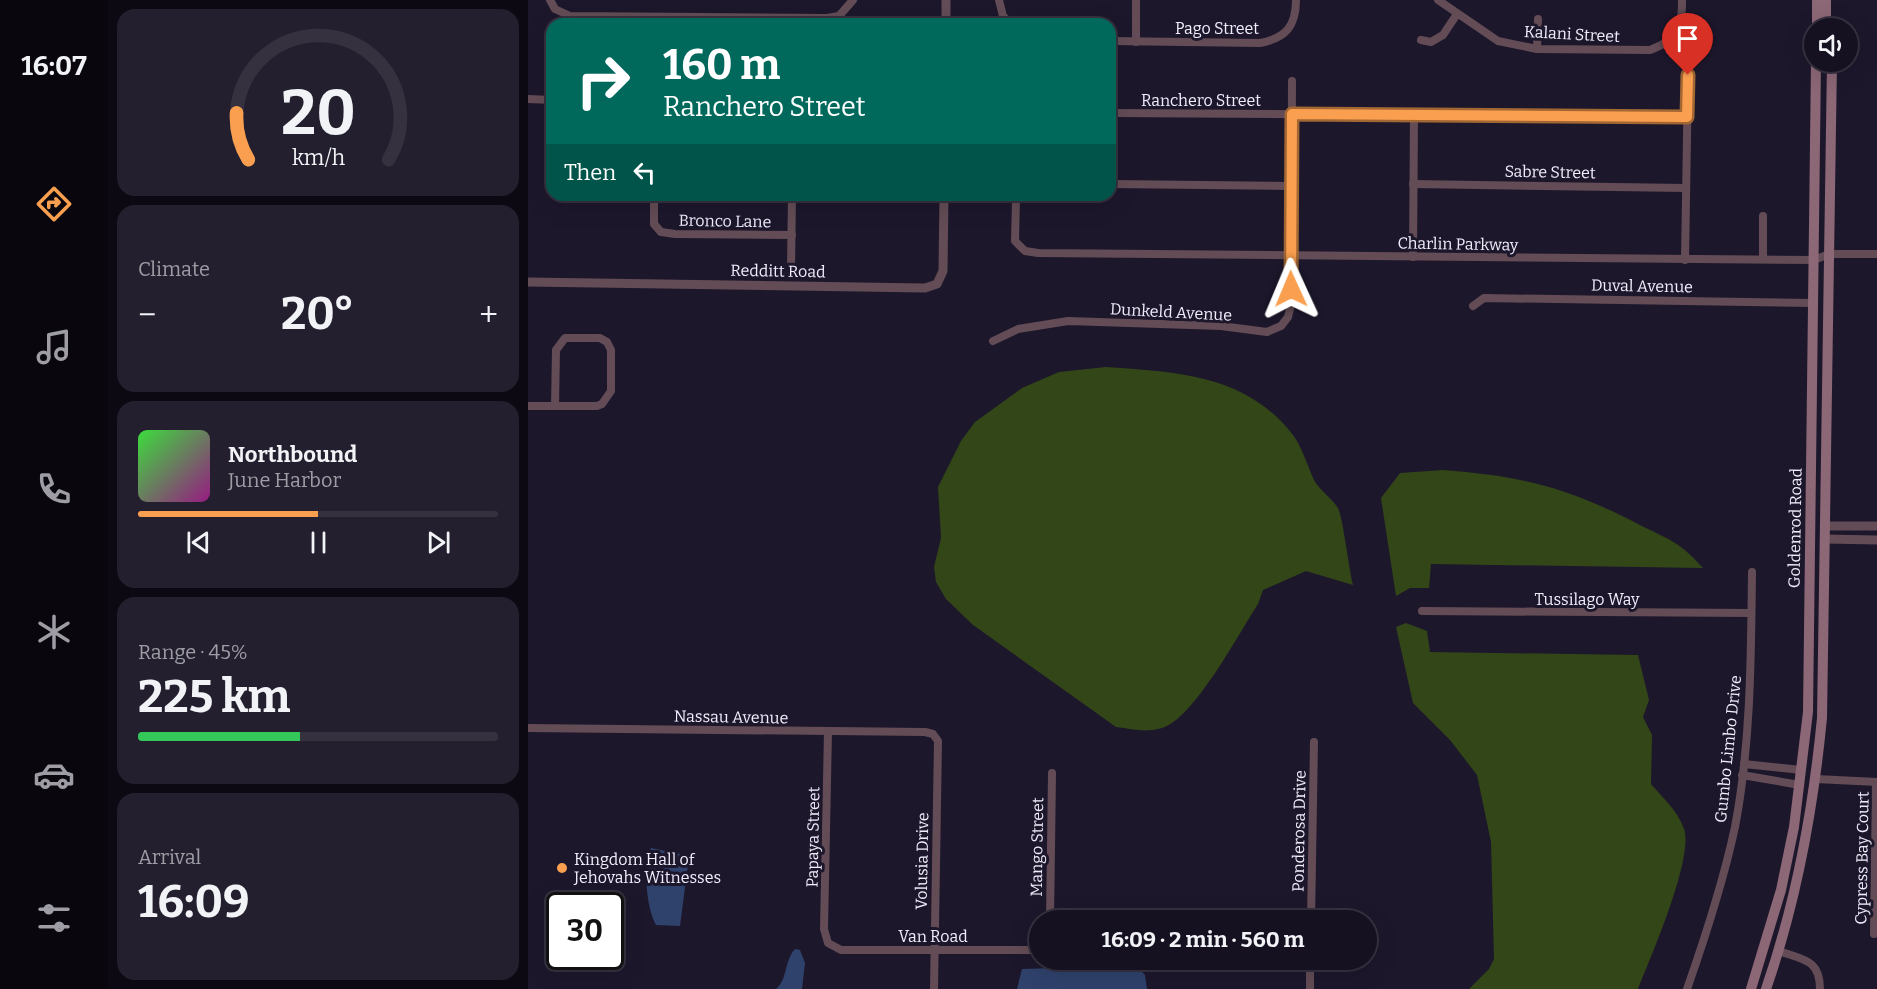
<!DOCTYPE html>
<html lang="en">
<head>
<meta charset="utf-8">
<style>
  :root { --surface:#161121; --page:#231f2e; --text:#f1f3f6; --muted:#9e9da5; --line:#35313f; --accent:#fa9f4f }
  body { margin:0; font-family:Bitter,serif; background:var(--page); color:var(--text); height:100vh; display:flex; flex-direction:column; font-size:22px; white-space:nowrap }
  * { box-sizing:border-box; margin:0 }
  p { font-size:20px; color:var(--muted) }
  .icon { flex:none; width:33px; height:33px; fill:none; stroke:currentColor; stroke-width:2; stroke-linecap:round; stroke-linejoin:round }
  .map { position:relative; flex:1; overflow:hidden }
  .sheet { display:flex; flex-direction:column; gap:9px; padding:9px; background:#0c0912; width:420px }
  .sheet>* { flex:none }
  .guide { position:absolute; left:18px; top:18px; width:570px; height:183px; border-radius:18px; box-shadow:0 6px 24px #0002,0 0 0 2px var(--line); background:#00695c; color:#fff; overflow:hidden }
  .fabs { position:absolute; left:1276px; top:18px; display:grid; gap:12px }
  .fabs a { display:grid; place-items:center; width:54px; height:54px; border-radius:50%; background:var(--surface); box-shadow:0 6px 24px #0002,0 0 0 2px var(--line); font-size:30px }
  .speed { position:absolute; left:18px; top:892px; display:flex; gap:12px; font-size:30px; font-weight:700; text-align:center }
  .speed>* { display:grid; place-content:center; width:78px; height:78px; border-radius:50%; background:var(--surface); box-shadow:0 6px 24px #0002,0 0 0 2px var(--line); line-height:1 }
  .speed .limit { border:3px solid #111; border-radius:9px; background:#fff; color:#111 }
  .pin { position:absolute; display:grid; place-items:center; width:51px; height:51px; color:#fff; margin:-62px -26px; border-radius:50% 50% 50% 0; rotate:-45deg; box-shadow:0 0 6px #0007 }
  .pin .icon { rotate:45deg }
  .me { position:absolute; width:66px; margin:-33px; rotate:359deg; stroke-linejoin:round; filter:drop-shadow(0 0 4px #0008) }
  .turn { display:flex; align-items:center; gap:21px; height:126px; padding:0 18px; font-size:27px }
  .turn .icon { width:78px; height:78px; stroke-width:2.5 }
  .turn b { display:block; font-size:42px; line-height:51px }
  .then { display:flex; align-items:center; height:57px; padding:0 18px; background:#0003; gap:12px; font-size:22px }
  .big { font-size:45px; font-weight:700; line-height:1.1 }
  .sheet .widget { flex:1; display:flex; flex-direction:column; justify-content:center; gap:9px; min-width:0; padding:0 21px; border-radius:18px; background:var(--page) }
  .sheet .dial { align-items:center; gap:0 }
  .dial svg { height:156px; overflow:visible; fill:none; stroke:var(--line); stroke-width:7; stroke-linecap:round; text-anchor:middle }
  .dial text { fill:var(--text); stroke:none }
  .song { display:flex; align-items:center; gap:18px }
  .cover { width:72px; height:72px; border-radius:9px; background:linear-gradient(135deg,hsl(120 70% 55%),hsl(310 70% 35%)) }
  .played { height:6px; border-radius:3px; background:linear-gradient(90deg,var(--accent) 50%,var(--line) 50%) }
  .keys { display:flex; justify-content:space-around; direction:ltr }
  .heat { display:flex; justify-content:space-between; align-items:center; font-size:33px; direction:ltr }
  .charge { height:9px; border-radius:4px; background:linear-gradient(90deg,#34c759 45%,var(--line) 0) }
  .trip { position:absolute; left:501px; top:910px; width:348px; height:60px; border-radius:30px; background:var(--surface); box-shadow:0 6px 24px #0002,0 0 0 2px var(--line); font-weight:700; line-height:60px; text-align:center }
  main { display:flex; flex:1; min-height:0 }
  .tabs { display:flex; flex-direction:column; width:108px; justify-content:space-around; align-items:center; background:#09070d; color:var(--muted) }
  .tabs .icon { width:42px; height:42px }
  .tabs .current { color:var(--accent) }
  .tabs b { font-size:27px; color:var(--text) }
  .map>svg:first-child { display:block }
  .green { fill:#324617 }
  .water { fill:#2f426c }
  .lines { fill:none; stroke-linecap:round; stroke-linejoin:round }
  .minor { stroke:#634c55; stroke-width:8 }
  .tertiary { stroke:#634c55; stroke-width:9 }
  .secondary { stroke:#8c6776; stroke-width:10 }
  .route-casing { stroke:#a26733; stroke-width:15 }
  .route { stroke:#fa9f4f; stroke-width:10 }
  .poi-dot { fill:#fa9f4f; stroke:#1d172c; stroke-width:2 }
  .labels { text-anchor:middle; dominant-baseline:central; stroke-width:6; stroke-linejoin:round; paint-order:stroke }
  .street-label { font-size:16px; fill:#f0edfc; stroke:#1d172c }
  .poi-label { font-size:16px; fill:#f0edfc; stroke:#1d172c; text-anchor:start }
</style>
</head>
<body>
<main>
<nav class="tabs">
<b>16:07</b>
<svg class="icon current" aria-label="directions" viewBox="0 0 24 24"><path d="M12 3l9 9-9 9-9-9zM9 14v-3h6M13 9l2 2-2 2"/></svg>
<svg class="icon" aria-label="music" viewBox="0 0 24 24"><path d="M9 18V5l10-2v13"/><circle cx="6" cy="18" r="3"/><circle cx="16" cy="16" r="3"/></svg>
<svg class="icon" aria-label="phone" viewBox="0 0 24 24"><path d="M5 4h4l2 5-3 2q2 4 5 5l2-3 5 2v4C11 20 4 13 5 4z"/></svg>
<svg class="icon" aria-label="climate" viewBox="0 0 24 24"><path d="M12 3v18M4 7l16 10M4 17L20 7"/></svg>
<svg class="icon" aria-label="car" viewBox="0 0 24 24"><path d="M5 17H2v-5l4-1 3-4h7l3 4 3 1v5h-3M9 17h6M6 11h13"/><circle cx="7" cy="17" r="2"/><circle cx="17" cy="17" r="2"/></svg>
<svg class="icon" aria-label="filters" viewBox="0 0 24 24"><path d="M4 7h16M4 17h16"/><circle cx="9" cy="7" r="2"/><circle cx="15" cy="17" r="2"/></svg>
</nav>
<section class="sheet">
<div class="widget dial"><svg viewBox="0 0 100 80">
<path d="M14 69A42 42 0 1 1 86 69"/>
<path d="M14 69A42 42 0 0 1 8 45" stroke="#fa9f4f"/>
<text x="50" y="56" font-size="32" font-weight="700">20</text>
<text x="50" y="72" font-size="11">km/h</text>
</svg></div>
<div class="widget"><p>Climate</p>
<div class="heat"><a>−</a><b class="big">20°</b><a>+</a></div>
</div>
<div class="widget">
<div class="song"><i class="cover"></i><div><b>Northbound</b><p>June Harbor</p></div></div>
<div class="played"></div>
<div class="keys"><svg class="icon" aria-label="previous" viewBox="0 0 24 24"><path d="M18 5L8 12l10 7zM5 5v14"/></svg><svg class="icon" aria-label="pause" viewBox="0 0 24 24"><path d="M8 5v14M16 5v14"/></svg><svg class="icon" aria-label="next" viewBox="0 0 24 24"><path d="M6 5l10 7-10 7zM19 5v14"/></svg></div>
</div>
<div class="widget"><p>Range · 45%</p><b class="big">225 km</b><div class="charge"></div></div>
<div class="widget"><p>Arrival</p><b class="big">16:09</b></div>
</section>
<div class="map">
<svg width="1349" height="989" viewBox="0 0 1349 989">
  <rect width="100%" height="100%" fill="#1d172c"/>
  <g class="green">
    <path d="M 578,367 C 648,372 718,374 765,435 C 775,449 779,465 786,480 C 792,491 804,498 810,508 C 815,518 821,569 825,585 L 778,571 L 735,590 L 730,604 C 711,633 665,720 634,728 C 619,733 604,729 588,727 L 445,625 L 418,599 L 408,582 L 406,567 L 413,538 L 410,487 L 433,441 L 447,422 L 494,388 L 531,372 Z"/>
    <path d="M 915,470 C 995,476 1041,488 1112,525 C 1142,540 1152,542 1175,568 L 903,564 L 901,588 L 882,588 L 868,596 L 853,498 L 872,473 Z"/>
    <path d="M 878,623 L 899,631 L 902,652 L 1110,655 L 1121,700 L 1115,717 L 1124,735 L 1123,784 C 1135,798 1150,811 1156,829 C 1166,858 1122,959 1110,989 L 941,989 L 961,969 L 966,959 L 963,842 L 949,775 L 922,740 L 885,703 L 868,627 Z"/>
  </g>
  <g class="water">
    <path d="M 123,848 L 152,854 L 160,864 L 152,926 L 128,925 C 118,908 115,866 123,848 Z"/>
    <path d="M 267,949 L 272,950 L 277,963 L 274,989 L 248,989 C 260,979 256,961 267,949 Z"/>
    <path d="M 591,966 L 610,968 L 617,975 L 619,989 L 489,989 L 494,969 Z"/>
  </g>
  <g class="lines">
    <g class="minor">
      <path d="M 22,0 L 27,9 L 42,16 L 299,18 L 311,16 L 325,0"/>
      <path d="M 471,0 L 475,16 L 482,24"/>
      <path d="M 910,0 L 970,41 L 1009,49 L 1122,50 C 1151,39 1154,30 1154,0"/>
      <path d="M 893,40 L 903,42 L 915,35 L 929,14"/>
      <path d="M 582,41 L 732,43 C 758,38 768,26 768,0"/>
      <path d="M 608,42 L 608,0"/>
      <path d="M 1009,49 L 1010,19"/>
      <path d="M 0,99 L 24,100"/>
      <path d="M 582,113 L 1159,117"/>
      <path d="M 582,184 L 763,186"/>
      <path d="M 885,184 L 1158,188"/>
      <path d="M 126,195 L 126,224 L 133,232 L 147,234 L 264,235"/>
      <path d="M 491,195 L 488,199 L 487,241 L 497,251 L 510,253 L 1286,260 L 1301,254 L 1349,254"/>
      <path d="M 1235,216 L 1235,259"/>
      <path d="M 885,257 L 886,115"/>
      <path d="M 1157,260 L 1160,75"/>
      <path d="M 263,268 L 264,195"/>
      <path d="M 945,306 L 956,298 L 1285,303"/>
      <path d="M 465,341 L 490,329 L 540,321 L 693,326 L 739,332 L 753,326 L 760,317 L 763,305 L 764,81"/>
      <path d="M 0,406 L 69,406 L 74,404 L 83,391 L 83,350 L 79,342 L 72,338 L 37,338 L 28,350 L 27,406"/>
      <path d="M 894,611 L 1223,613"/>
      <path d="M 0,728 L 397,732 L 405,734 L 410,741 L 406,989"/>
      <path d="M 300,731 L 296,929 L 300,943 L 313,950 L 512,950"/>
      <path d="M 1216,764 L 1273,770"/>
      <path d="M 1214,775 L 1272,785"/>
      <path d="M 1288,779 L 1349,782"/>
      <path d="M 522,921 L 524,773"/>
      <path d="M 783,921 L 786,742"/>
      <path d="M 1346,934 L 1348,782"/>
      <path d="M 1251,951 C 1275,960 1292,959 1292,989"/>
      <path d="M 782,989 L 782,960"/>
      <path d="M 1159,989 C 1178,935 1195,883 1207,827 C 1223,743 1223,656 1224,572"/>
    </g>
    <g class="tertiary">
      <path d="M 418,24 L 418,0"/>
      <path d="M 0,282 L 397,288 L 409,284 L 415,271 L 416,195"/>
      <path d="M 1297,526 L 1349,526"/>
      <path d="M 1297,539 L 1349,540"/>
    </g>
    <g class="secondary">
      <path d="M 1298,0 L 1298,28"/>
      <path d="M 1289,28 L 1289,0"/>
      <path d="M 1223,989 L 1253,890 L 1266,827 L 1280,712 L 1288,62"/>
      <path d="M 1238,989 C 1269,900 1285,811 1294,718 L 1304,62"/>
    </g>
  </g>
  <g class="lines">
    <g class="route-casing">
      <path id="route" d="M 763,289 L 764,114 L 1159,117 L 1160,75"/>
    </g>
    <use href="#route" class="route"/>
  </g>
  <circle class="poi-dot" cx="34" cy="868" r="6"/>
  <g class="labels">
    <g class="street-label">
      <text x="689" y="28">Pago Street</text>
      <text transform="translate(1044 34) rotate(3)">Kalani Street</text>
      <text x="673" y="100">Ranchero Street</text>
      <text transform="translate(1022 172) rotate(1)">Sabre Street</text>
      <text transform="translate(197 221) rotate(1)">Bronco Lane</text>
      <text transform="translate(930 244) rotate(1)">Charlin Parkway</text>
      <text transform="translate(250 271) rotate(1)">Redditt Road</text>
      <text transform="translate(1114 286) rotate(1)">Duval Avenue</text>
      <text transform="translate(643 312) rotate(3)">Dunkeld Avenue</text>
      <text transform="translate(1267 528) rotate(-89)">Goldenrod Road</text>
      <text x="1059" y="599">Tussilago Way</text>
      <text transform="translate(203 717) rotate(1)">Nassau Avenue</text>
      <text transform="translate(1200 749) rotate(-84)">Gumbo Limbo Drive</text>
      <text transform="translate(771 831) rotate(-89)">Ponderosa Drive</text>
      <text transform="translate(285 837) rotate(-89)">Papaya Street</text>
      <text transform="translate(509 847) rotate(-89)">Mango Street</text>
      <text transform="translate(1334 858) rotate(-89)">Cypress Bay Court</text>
      <text transform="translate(394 861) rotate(-89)">Volusia Drive</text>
      <text x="405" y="936">Van Road</text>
    </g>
    <g class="poi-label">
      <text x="46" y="859">Kingdom Hall of<tspan x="46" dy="18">Jehovahs Witnesses</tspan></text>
    </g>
  </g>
</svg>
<div class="fabs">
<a><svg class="icon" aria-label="sound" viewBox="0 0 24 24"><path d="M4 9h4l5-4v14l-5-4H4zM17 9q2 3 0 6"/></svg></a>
</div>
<div class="speed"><div class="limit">30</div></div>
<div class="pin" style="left:1160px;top:75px;background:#d93025"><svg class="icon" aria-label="arrive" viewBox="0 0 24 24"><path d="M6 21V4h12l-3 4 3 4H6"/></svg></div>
<svg class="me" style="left:763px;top:289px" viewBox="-20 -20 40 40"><path d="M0-17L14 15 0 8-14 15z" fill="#fa9f4f" stroke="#fff" stroke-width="4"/></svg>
<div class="trip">16:09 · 2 min · 560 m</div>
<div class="guide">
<div class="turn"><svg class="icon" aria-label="right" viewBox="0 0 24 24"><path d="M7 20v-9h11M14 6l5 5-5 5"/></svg><div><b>160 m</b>Ranchero Street</div></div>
<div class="then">Then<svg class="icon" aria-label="left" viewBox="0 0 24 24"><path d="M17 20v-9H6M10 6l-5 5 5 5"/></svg></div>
</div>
</div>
</main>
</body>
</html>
